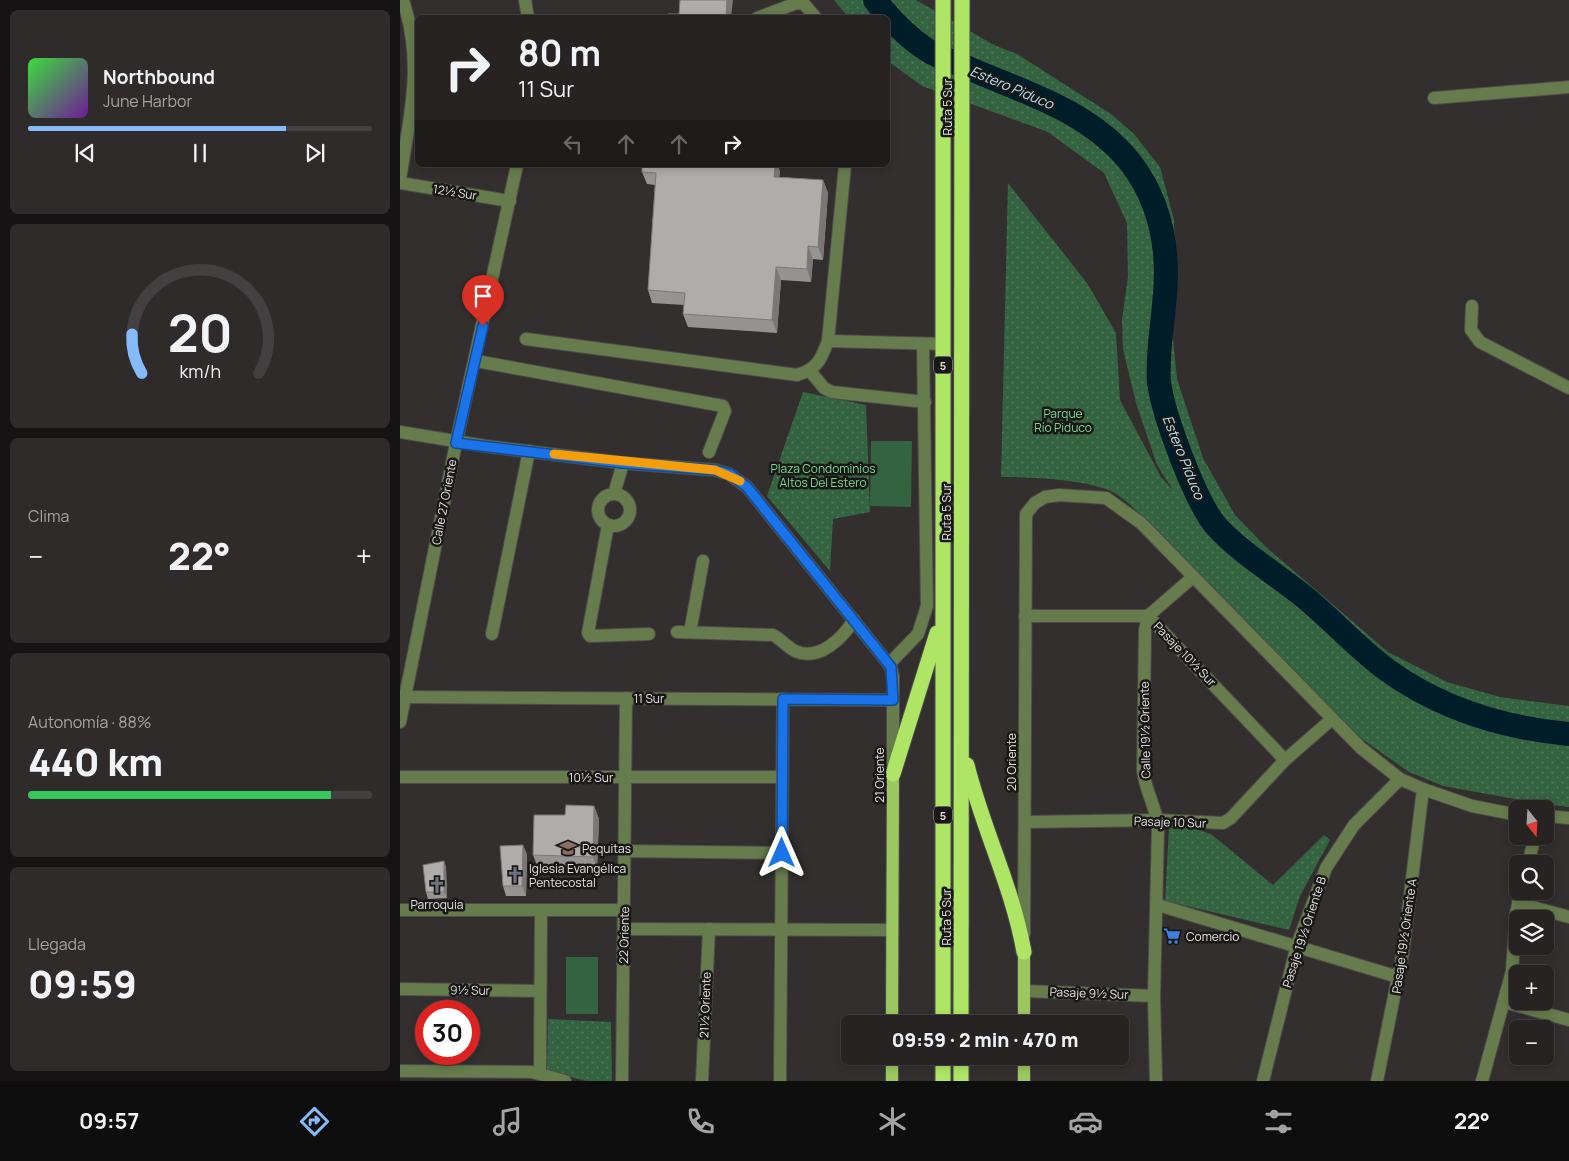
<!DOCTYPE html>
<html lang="es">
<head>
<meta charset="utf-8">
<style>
  :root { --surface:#262322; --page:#2e2b2a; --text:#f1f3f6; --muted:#a4a4a5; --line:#424040; --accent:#86bbfb }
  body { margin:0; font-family:Manrope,sans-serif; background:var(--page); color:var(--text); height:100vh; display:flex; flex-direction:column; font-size:19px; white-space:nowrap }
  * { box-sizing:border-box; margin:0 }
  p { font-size:16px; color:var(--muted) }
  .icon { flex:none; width:28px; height:28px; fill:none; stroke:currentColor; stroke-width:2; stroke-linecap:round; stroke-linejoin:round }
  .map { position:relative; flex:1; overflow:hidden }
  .drawer { display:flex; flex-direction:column; gap:10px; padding:10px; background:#151313; width:400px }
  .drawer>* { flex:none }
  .banner { position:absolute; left:15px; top:15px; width:475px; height:152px; border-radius:8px; box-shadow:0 2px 8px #0003,0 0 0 1px var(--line); background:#262322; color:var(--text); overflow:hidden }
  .needle { width:32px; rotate:162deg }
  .fabs { position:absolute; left:1109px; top:800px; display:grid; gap:10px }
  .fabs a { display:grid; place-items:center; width:45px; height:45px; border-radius:8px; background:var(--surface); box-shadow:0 2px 8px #0003,0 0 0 1px var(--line); font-size:25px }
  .speed { position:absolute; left:15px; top:1000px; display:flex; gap:10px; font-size:25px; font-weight:700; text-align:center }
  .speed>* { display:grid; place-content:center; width:65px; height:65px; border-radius:50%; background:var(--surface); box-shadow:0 2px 8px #0003,0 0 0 1px var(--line); line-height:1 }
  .speed .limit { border:8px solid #d22; background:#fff; color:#111 }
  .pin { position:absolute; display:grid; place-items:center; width:42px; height:42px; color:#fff; margin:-51px -21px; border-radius:50% 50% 50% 0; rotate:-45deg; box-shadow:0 0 5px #0007 }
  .pin .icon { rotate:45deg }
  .me { position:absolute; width:55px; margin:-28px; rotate:0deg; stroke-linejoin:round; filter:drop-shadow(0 0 4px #0008) }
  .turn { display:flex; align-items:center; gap:18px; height:105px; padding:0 20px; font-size:22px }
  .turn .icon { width:65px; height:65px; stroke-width:2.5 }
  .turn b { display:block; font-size:35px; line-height:42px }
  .lanes { display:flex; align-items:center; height:48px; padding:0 20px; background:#0003; justify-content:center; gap:25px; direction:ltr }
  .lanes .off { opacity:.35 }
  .big { font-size:38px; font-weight:800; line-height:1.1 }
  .drawer .card { flex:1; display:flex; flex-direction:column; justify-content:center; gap:8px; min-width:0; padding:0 18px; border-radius:8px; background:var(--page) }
  .drawer .dial { align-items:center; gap:0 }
  .dial svg { height:130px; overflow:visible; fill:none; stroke:var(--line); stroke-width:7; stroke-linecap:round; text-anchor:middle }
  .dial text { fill:var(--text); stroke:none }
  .song { display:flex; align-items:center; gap:15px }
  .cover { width:60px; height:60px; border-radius:8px; background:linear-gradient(135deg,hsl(120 70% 55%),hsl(280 70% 35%)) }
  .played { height:5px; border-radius:2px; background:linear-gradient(90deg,var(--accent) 75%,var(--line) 75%) }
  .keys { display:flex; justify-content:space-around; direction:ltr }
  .heat { display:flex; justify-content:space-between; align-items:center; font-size:28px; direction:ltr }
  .charge { height:8px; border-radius:4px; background:linear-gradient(90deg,#34c759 88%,var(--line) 0) }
  .trip { position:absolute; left:441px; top:1015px; width:288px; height:50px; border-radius:8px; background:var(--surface); box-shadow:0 2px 8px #0003,0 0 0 1px var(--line); font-weight:800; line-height:50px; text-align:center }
  .dock { display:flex; height:80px; justify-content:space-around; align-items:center; background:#0f0e0e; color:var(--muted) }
  .dock .icon { width:35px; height:35px }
  .dock .current { color:var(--accent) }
  .dock b { font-size:22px; color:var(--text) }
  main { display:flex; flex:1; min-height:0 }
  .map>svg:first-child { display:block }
  .green { fill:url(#green-dots) }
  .pitch { fill:#346340 }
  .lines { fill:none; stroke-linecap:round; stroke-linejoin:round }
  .river { stroke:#001e29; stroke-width:24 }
  .minor-casing { stroke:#4e4c4b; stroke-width:14 }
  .major-casing { stroke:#4e4c4b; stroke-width:14 }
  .highway-casing { stroke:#4e4c4b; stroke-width:17 }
  .minor { stroke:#667c4c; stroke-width:12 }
  .major { stroke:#9ac75f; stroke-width:12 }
  .highway { stroke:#aee565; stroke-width:15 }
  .wall { fill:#969492 }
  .shaded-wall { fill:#7a7877 }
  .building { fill:#afacaa; stroke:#7a7877 }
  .route-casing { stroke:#114b97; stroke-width:12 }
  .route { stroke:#1a73e8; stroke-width:9 }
  .slow { stroke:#f59e0b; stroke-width:9 }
  .labels { text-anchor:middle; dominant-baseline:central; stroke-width:5; stroke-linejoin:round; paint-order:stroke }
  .shield { fill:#191817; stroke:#a7a5a4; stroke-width:1 }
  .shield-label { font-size:11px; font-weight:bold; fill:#e4e2e1 }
  .street-label { font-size:12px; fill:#e4e2e1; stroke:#191817 }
  .park-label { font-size:12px; fill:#77d890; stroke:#191817 }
  .poi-label { font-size:12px; fill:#e4e2e1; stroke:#191817; text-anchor:start }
  .water-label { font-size:14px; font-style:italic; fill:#b2e1f3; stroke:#191817 }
</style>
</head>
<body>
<main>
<section class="drawer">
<div class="card">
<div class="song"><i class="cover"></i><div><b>Northbound</b><p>June Harbor</p></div></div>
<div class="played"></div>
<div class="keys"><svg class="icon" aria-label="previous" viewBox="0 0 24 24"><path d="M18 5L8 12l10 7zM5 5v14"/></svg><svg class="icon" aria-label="pause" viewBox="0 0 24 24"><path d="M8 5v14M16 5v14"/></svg><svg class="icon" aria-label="next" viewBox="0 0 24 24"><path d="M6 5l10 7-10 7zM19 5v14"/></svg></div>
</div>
<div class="card dial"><svg viewBox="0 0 100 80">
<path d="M14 69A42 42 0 1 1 86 69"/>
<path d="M14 69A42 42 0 0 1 8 45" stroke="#86bbfb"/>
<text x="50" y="56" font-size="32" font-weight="700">20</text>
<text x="50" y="72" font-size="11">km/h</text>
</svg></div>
<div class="card"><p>Clima</p>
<div class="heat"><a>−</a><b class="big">22°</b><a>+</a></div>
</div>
<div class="card"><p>Autonomía · 88%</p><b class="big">440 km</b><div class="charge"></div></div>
<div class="card"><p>Llegada</p><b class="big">09:59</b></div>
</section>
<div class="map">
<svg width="1169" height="1081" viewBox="0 0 1169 1081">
  <defs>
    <pattern id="green-dots" width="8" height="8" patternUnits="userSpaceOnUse" patternTransform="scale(1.25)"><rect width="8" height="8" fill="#346340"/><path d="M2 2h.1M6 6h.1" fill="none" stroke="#51795b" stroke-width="1.8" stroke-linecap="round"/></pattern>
  </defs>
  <rect width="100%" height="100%" fill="#322f2e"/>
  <g class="green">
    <path d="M 434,0 L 516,0 L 594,45 L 617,54 L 711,114 L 734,134 L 760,167 L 774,220 L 775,252 L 771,317 L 777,379 L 803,458 L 835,515 L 866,547 L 988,652 L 1047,682 L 1100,697 L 1169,706 L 1169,807 L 1142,804 L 1043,786 L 1009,772 L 938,722 L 749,523 C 738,513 726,499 713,492 C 685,479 632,477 601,477 L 608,183 L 687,283 L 716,333 L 720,400 L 761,477 L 773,490 L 757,465 L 736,403 L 723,349 L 722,319 L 728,277 L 727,223 L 704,173 L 648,132 L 522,86 L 488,61 L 488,18 L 448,17 Z"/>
    <path d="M 403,392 L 466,405 L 470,512 L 433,519 L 430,571 L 367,496 Z"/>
    <path d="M 786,826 L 811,834 L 873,885 L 924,835 L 930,840 L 900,896 L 889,930 L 765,901 L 769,828 Z"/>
    <path d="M 148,1019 L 211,1022 L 212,1081 L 186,1081 L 147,1071 Z"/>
  </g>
  <g class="pitch">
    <path d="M 471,441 L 512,441 L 511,507 L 470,506 Z"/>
    <rect x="166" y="957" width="32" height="57"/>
  </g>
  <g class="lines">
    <path class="river" d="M 475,0 C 490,19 507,37 527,50 C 539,58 555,62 568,68 C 626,93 689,111 730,162 C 762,203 770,254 764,305 C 762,330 757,356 759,382 C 763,414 796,504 817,527 C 843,555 878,575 908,600 C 935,623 959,649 987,670 C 1041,709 1104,728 1169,734"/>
    <g class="minor-casing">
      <g id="minor">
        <path d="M 125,0 L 128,18"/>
        <path d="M 357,18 L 397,3 L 404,4 L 416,18"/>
        <path d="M 1034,98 L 1169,87"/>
        <path d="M 0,179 C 10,115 24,64 3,0"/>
        <path d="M 0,183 L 110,201"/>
        <path d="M 1072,306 L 1071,330 L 1080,342 L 1169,388"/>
        <path d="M 126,339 L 397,375 C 417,369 421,360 428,341 L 445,165"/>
        <path d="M 428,341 L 543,344"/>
        <path d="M 76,361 L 323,406 L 325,411 L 309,452"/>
        <path d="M 410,371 L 424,388 L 432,392 L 525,402"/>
        <path d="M 0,432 L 85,446 L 223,463 L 315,470 L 329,474 L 347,487 L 491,667 L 493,677 L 493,764"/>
        <path d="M 214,494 L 223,463"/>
        <circle cx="214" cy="510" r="16"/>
        <path d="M 208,525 L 188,633 L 190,636 L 249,634"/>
        <path d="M 625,616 L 748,616 L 885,760"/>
        <path d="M 277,632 L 373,635 C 381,639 387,647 395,651 C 420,662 443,637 454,620"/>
        <path d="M 290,632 L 303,561"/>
        <path d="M 92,634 L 129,451"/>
        <path d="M 489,664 L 518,634 L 527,606 L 523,345"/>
        <path d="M 5,697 L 493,700"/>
        <path d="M 0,722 L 56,443 L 117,165"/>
        <path d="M 0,777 L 382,777"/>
        <path d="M 1145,816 L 1169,818"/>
        <path d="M 625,822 L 758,820 L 823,823 L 831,818 L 885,760 L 932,719"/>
        <path d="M 224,851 L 382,853"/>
        <path d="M 1128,864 L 1135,836"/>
        <path d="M 1118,903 L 1169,917"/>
        <path d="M 758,905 L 998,977"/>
        <path d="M 0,910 L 224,910"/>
        <path d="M 224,929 L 492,930"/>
        <path d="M 624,934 L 626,514 L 635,503 L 645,497 L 659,495 L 706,498 L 741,523 L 961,748 L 1000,779 L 1023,789 L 1072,806 L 1118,815"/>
        <path d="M 0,989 L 140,991"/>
        <path d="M 624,991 L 754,996"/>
        <path d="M 1104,1002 L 1169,1020"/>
        <path d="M 0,1071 L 132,1072 L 165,1081"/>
        <path d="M 140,1073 L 141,910"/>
        <path d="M 222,1081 L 226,698"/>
        <path d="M 302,1081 L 309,929"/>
        <path d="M 380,1081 L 383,699"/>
        <path d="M 756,1081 L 754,996 L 758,828 C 757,808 745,791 743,770 L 745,630 L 748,616 L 793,577"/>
        <path d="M 863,1081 L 897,945 L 926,868 L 954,825 L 1000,779"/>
        <path d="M 977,1081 L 1003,952 L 1023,789"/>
        <path d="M 1082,1081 L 1112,971 L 1116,913 L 1121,891"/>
      </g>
    </g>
    <g class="major-casing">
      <g id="major">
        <path d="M 624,952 L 624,1024"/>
        <path d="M 492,1024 L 493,774"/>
        <path d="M 624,1056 L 624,1081"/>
        <path d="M 492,1081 L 492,1056"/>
      </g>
    </g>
    <g class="highway-casing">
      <g id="highway">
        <path d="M 567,765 C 583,830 612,885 624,952"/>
        <path d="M 493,774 L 537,633"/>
        <path d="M 543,1024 L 543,0"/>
        <path d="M 561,1024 L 562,0"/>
        <path d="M 543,1081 L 543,1056"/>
        <path d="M 561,1081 L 561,1056"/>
      </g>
    </g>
    <use href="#minor" class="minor"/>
    <use href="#major" class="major"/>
    <use href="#highway" class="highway"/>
  </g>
  <g class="wall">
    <path d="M 380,171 L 379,177 L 423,180 L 428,193 L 423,260 L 413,259 L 411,282 L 381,280 L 377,333 L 288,327 L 283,314 L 284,305 L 252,303 L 248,290 L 255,185 L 247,184 L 242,172 Z"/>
    <path d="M 194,806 L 199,819 L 197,869 L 138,868 L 133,855 L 165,815 Z"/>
    <path d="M 127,854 L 126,896 L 106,896 L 103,886 Z"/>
    <path d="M 44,861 L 46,867 L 47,898 L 28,899 L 26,892 Z"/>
  </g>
  <g class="shaded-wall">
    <path d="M 327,0 L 333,0 L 331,18 L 326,18 Z"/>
    <path d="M 375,165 L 378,165 L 380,171 L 378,189 L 374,177 Z"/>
    <path d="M 423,180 L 428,193 L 423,260 L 418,247 Z"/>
    <path d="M 408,246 L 413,259 L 411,282 L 407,269 Z"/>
    <path d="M 376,267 L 381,280 L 377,333 L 372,320 Z"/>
    <path d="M 194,806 L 199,819 L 197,869 L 193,857 Z"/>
    <path d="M 123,845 L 127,854 L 126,896 L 122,886 Z"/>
    <path d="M 44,861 L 46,867 L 47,898 L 44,892 Z"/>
  </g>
  <g class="building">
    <path d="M 280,0 L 327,0 L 326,18 L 268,18 L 268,14 L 279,14 Z"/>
    <path d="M 242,165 L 375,165 L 374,177 L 423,180 L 418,247 L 408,246 L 407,269 L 376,267 L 372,320 L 283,314 L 285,293 L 248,290 L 256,173 L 242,172 Z"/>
    <path d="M 166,805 L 194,806 L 193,857 L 133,855 L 134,815 L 165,815 Z"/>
    <path d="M 123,845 L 122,886 L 103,886 L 100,846 Z"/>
    <path d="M 44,861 L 44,892 L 26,892 L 23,865 Z"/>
  </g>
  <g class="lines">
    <g class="route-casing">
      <path id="route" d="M 83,326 L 56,443 L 223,463 L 315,470 L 330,474 L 347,487 L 491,667 L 493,700 L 383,699 L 382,853"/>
    </g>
    <use href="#route" class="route"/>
    <path class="slow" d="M 154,454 L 315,470 L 340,481"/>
  </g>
  <defs>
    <g id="school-bare" transform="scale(1.35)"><path d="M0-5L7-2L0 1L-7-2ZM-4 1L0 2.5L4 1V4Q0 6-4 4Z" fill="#8d6e63" stroke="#191817" stroke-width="2.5" paint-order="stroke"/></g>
    <g id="church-bare" transform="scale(1.35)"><path d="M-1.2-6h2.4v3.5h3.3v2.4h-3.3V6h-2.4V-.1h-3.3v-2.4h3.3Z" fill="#6b7280" stroke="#191817" stroke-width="2.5" paint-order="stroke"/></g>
    <g id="supermarket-bare" transform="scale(1.35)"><path d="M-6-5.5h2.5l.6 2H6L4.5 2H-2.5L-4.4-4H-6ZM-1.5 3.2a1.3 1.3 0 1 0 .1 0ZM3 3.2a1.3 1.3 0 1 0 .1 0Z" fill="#3f7fe0" stroke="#191817" stroke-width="2.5" paint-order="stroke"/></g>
  </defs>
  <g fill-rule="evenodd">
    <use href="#school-bare" x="168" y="848"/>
    <use href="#church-bare" x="115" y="875"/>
    <use href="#church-bare" x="37" y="885"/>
    <use href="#supermarket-bare" x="772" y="936"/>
  </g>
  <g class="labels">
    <g class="shield">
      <rect x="534" y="356.5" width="18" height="17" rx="4"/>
      <rect x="534" y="806.5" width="18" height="17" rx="4"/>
    </g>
    <g class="shield-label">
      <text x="543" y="365">5</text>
      <text x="543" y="815">5</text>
    </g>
    <g class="street-label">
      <text transform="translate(547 107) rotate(-90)">Ruta 5 Sur</text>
      <text transform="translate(55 192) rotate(9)">12½ Sur</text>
      <text transform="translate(44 502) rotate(-79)">Calle 27 Oriente</text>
      <text transform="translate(546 512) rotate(-90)">Ruta 5 Sur</text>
      <text transform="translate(785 654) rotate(46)">Pasaje 10½ Sur</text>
      <text x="249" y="698">11 Sur</text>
      <text transform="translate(745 730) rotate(-91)">Calle 19½ Oriente</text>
      <text transform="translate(611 762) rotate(-90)">20 Oriente</text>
      <text transform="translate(479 775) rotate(-90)">21 Oriente</text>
      <text x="191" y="777">10½ Sur</text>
      <text transform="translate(770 822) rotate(2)">Pasaje 10 Sur</text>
      <text transform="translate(546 917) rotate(-90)">Ruta 5 Sur</text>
      <text transform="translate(904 932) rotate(-72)">Pasaje 19½ Oriente B</text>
      <text transform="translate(224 935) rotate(-89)">22 Oriente</text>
      <text transform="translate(1004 936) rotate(-82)">Pasaje 19½ Oriente A</text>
      <text transform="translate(70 990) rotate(1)">9½ Sur</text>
      <text transform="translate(689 993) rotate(2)">Pasaje 9½ Sur</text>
      <text transform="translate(305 1005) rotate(-88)">21½ Oriente</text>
    </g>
    <g class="park-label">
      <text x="663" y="413">Parque<tspan x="663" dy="14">Río Piduco</tspan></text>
      <text x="423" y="468">Plaza Condominios<tspan x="423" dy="14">Altos Del Estero</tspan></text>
    </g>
    <g class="poi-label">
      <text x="182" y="848">Pequitas</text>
      <text x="129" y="868">Iglesia Evangélica<tspan x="129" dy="14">Pentecostal</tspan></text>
      <text x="37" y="904" text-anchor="middle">Parroquia</text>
      <text x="786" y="936">Comercio</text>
    </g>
    <g class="water-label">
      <text transform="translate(612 87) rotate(23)">Estero Piduco</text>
      <text transform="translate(784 457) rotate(68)">Estero Piduco</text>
    </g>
  </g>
</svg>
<div class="fabs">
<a><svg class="needle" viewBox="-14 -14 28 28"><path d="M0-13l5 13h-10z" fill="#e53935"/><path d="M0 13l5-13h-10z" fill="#a4a4a5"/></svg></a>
<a><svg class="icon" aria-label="search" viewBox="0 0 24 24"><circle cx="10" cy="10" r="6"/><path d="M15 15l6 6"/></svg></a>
<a><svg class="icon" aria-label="layers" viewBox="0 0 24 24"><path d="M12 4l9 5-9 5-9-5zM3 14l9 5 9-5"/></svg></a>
<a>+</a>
<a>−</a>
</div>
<div class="speed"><div class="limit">30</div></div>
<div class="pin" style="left:83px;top:326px;background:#d93025"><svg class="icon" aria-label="arrive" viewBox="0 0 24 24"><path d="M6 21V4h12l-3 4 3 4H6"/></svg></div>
<svg class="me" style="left:382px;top:853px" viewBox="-20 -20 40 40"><path d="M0-17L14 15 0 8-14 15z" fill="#1a73e8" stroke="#fff" stroke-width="4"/></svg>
<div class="trip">09:59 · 2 min · 470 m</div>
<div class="banner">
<div class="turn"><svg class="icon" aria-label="right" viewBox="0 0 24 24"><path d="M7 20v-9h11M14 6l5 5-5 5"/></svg><div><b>80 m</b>11 Sur</div></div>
<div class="lanes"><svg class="icon off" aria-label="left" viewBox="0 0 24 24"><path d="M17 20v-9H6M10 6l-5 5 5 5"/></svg><svg class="icon off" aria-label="ahead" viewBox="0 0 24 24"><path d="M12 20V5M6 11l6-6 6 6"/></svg><svg class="icon off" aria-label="ahead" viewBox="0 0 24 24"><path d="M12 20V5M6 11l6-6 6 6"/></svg><svg class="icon" aria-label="right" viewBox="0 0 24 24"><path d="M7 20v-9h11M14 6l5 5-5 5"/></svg></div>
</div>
</div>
</main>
<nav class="dock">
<b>09:57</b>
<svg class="icon current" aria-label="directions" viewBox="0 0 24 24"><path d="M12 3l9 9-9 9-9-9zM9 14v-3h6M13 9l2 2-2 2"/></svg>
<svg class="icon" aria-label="music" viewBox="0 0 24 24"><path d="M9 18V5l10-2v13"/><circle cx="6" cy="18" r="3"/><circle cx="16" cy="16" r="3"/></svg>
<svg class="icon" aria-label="phone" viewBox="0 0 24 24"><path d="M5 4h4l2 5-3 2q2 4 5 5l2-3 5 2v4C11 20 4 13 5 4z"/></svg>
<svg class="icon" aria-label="climate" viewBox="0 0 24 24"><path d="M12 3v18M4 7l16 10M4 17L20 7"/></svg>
<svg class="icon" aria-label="car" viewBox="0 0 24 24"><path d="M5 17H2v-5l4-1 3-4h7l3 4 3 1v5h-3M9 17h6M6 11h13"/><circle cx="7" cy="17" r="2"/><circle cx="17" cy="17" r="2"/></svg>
<svg class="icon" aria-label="filters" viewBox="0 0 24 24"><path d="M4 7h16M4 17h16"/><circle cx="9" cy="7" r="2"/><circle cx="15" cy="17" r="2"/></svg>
<b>22°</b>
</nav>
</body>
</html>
